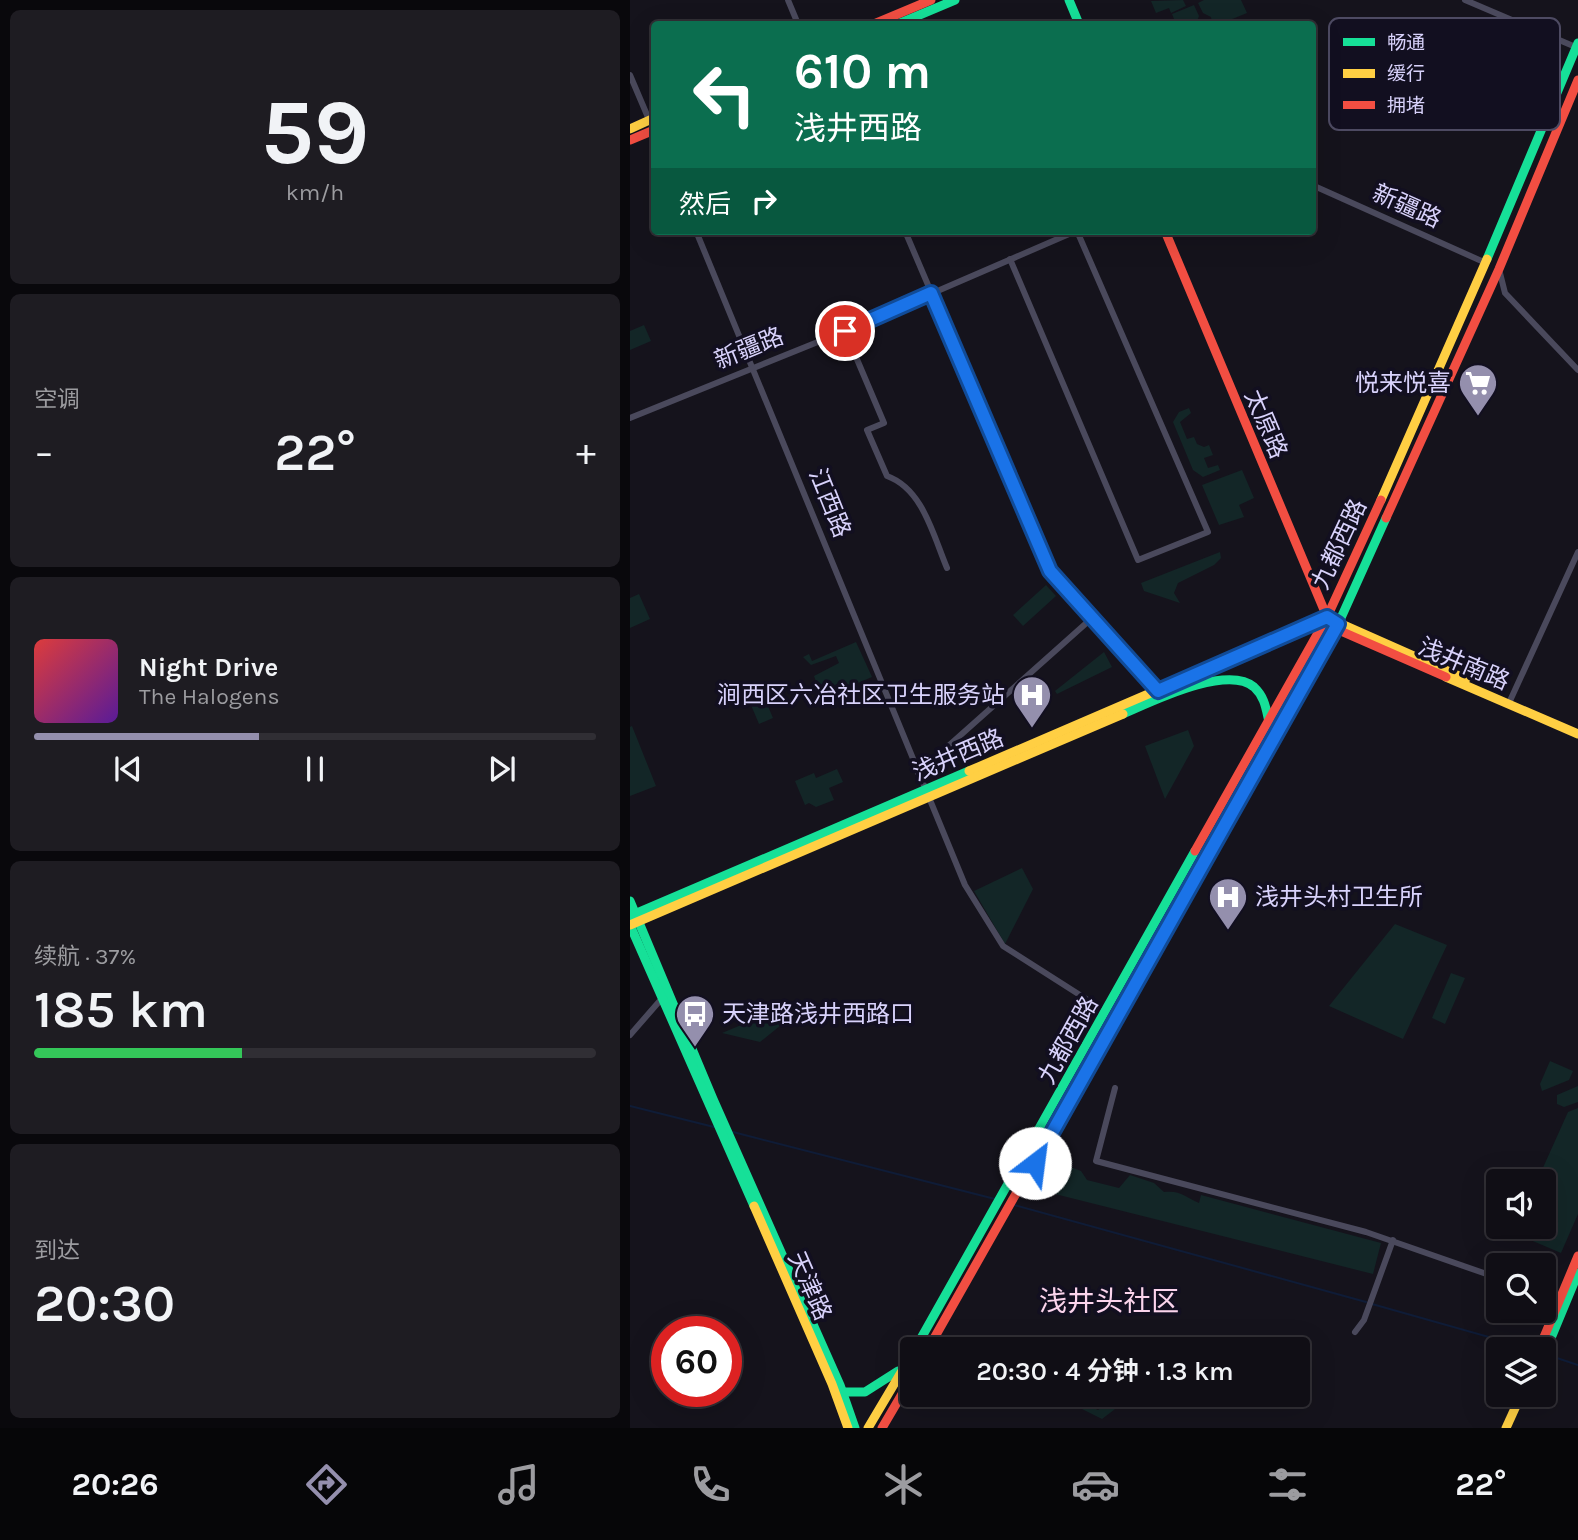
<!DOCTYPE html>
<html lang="zh">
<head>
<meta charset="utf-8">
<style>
  :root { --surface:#100e15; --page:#1e1c22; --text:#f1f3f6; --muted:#9c9ca0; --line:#302e34; --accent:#948fad }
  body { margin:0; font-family:Karla,"Noto Sans SC",sans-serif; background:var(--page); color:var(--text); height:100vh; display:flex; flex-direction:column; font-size:26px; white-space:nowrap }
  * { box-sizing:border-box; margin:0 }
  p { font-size:23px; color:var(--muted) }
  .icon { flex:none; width:38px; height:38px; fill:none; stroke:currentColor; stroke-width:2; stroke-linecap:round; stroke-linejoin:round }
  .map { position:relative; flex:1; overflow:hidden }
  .details { display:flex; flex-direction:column; gap:10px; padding:10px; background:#09080c; width:630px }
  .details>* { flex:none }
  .banner { position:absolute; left:21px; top:21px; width:665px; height:214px; border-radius:7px; box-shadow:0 7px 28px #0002,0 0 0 2px var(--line); background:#0b6e4f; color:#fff; overflow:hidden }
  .fabs { position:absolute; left:856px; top:1169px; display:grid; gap:14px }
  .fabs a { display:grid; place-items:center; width:70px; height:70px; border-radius:7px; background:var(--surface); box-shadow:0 7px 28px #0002,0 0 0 2px var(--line); font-size:35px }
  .speed { position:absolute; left:21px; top:1316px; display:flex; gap:14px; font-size:35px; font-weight:700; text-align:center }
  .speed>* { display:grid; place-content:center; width:91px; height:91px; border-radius:50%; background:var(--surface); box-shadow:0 7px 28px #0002,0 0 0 2px var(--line); line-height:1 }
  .speed .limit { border:10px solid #d22; background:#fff; color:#111 }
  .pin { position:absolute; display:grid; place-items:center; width:60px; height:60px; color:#fff; margin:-30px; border:4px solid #fff; border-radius:50%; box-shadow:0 2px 7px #0007 }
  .me { position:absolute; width:77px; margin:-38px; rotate:30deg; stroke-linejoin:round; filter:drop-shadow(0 0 5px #0008) }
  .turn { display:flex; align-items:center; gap:24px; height:147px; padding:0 28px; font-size:32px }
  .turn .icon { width:91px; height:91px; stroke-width:2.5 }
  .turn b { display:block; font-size:49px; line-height:60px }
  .then { display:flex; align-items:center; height:66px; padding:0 28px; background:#0003; gap:14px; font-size:26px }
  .big { font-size:52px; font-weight:600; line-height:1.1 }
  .details .tile { flex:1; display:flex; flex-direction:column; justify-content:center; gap:10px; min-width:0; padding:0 24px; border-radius:10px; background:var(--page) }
  .details .dial { align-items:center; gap:0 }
  .dial b { font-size:91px; line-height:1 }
  .song { display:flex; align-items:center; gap:21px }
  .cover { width:84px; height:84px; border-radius:10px; background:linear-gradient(135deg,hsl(0 70% 55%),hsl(270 70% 35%)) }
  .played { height:7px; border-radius:4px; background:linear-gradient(90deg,var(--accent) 40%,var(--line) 40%) }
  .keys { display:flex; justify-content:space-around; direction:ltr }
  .heat { display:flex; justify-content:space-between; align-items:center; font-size:38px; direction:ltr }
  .charge { height:10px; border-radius:5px; background:linear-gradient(90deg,#34c759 37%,var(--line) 0) }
  .trip { position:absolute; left:270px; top:1337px; width:410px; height:70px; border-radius:7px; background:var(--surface); box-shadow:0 7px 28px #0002,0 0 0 2px var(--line); font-weight:600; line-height:70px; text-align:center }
  .dock { display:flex; height:112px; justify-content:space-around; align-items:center; background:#060608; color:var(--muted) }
  .dock .icon { width:49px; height:49px }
  .dock .current { color:var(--accent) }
  .dock b { font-size:32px; color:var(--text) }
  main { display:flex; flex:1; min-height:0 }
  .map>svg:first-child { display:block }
  .green { fill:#132627 }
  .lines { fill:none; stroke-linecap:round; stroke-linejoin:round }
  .stream { stroke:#0f1c37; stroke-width:2 }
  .street { stroke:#4a495c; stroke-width:6 }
  .fast { stroke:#16e098; stroke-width:9 }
  .slow { stroke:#ffcf43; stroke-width:9 }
  .jam { stroke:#f24e42; stroke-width:9 }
  .route-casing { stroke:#114b97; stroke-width:18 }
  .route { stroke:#1a73e8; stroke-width:12 }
  .labels { text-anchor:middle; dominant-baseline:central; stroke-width:7; stroke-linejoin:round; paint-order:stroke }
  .street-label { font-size:24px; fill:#d8d2fb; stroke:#120f20 }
  .poi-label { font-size:24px; fill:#d8d2fb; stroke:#120f20; text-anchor:end }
  .quarter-label { font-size:28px; fill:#fbd4ec; stroke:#120f20 }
  .key { fill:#120f20; stroke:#4d4a62; stroke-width:2 }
  .key-label { font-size:19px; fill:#d8d2fb }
</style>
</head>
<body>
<main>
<section class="details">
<div class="tile dial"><b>59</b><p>km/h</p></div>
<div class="tile"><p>空调</p>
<div class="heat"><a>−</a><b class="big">22°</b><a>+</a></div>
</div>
<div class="tile">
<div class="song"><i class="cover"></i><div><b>Night Drive</b><p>The Halogens</p></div></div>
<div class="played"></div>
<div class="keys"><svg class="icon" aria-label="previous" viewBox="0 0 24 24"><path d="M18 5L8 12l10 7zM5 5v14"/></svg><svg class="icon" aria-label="pause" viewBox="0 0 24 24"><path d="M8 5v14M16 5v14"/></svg><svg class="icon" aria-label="next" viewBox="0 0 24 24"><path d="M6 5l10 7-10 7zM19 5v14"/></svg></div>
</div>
<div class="tile"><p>续航 · 37%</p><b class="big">185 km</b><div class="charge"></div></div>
<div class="tile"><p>到达</p><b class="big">20:30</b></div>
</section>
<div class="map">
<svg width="948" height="1428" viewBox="0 0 948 1428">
  <rect width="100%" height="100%" fill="#15131c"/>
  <g class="green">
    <path d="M 553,0 L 556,6 L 541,13 L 539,8 L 526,13 L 521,1 Z"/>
    <path d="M 574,0 L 611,0 L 617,13 L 590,24 L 582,24 L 581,17 L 573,13 L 568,3 Z"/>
    <path d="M 564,5 L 569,16 L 566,24 L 546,24 L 542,14 Z"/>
    <path d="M 14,325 L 21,341 L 0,350 L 0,331 Z"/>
    <path d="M 559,408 L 561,413 L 550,422 L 557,439 L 564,437 L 567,444 L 574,447 L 579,445 L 583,455 L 574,458 L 578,468 L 588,465 L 590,470 L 573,477 L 563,470 L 543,422 L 549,412 Z"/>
    <path d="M 612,470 L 624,498 L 609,505 L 614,517 L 589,525 L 572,485 Z"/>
    <path d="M 590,552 L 591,558 L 584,565 L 548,583 L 544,593 L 550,603 L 514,591 L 511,583 Z"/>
    <path d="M 416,585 L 426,596 L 393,626 L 383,615 Z"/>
    <path d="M 9,594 L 20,619 L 0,628 L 0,598 Z"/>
    <path d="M 226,642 L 242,677 L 192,698 L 184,676 L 209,663 L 206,656 L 181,665 L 173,657 L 179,654 L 182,661 Z"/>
    <path d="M 474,652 L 482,667 L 427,694 L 425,691 Z"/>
    <path d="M 132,692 L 143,718 L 129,724 L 118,698 Z"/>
    <path d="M 2,726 L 26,786 L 0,796 L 0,727 Z"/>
    <path d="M 558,730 L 564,746 L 535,799 L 515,746 Z"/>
    <path d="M 207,769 L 213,782 L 199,788 L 204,800 L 186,807 L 179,803 L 175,805 L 165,781 L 184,773 L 186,778 Z"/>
    <path d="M 392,868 L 403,889 L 375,944 L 344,891 Z"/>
    <path d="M 765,924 L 817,945 L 773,1039 L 699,1006 Z"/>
    <path d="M 821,973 L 835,978 L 815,1024 L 802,1018 Z"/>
    <path d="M 159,1005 L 166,1013 L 130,1042 L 92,1033 Z"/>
    <path d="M 920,1061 L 943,1071 L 939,1080 L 912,1091 L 910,1084 Z"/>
    <path d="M 948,1086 L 948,1102 L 934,1107 L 927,1104 L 927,1095 Z"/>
    <path d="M 948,1108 L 948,1214 L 931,1253 L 884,1233 L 887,1227 L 914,1227 L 914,1181 L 907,1181 L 938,1112 Z"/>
    <path d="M 428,1162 L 451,1171 L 457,1180 L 489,1188 L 500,1175 L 524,1183 L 534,1192 C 551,1190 555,1197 569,1203 L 571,1195 L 751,1243 L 743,1274 L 425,1194 L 427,1187 L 417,1181 Z"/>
    <path d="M 450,1395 L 457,1395 L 459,1406 L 468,1410 L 477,1404 L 478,1395 L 496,1395 L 489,1406 L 472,1419 L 444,1405 Z"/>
  </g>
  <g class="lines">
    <g class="stream">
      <path d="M 0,1106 L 84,1127"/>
      <path d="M 103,1132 L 365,1199"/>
      <path d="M 384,1205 L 736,1302"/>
      <path d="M 742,1304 L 901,1349"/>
      <path d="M 918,1355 L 948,1365"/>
    </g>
    <g class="street">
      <path d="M 158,0 L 168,24"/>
      <path d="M 835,0 L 948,48"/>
      <path d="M 0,75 L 20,122"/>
      <path d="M 682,185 L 856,263"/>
      <path d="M 66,231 L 335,885 L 373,946 L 464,1004"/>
      <path d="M 275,231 L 420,571 L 527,690"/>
      <path d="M 380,259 L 508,560 L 578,532 L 447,231"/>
      <path d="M 869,269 L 875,293 L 948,370"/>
      <path d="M 215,331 L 254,423 L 237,430 L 257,476 C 293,489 303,535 317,568"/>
      <path d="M 0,418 L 215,331 L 446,231"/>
      <path d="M 879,703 L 948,552"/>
      <path d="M 288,773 L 462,618"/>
      <path d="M 0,1035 L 34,996"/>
      <path d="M 485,1088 L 466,1161 L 736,1232 L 868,1278"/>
      <path d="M 914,1297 L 928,1303"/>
      <path d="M 725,1332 L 734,1320 L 763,1240"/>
    </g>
    <g class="fast">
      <path d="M 439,0 L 449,24"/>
      <path d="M 268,24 L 325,0"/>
      <path d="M 857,259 L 948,43"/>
      <path d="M 493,714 C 521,702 597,664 624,687 C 635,697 636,709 639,722"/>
      <path d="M 0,901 L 83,1099 L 210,1385 L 225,1428"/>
      <path d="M 0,916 L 339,771"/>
      <path d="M 540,922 L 706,629 L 756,518"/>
      <path d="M 0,925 L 124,1206"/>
      <path d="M 285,1349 L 565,851"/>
      <path d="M 914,1355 L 948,1273"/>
      <path d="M 212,1392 L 235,1392 L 268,1371"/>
    </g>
    <g class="slow">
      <path d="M 0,129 L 24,118"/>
      <path d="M 751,500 L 857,259"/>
      <path d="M 705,621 L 836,679"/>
      <path d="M 816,677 L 948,734"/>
      <path d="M 339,771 L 602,658"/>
      <path d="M 0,925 L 493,714"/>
      <path d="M 124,1206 L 202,1384 L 218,1428"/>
      <path d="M 238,1428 L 282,1354"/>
      <path d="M 876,1428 L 891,1395"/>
    </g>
    <g class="jam">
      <path d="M 244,24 L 301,0"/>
      <path d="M 0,140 L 24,130"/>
      <path d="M 535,231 L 697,617 L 706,629 L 816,677"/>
      <path d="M 756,518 L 869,269 L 948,80"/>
      <path d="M 602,658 L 697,617"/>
      <path d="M 565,851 L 697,617 L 751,500"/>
      <path d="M 298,1349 L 540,922"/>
      <path d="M 909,1349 L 948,1256"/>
      <path d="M 252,1428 L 282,1377"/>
    </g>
  </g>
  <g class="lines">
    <g class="route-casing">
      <path id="route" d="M 215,331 L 301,293 L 420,571 L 528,691 L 697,617 L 708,624 L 405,1163"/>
    </g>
    <use href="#route" class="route"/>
  </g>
  <defs>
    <g id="supermarket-pin" transform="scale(2.0125)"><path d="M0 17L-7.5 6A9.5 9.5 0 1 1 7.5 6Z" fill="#948fad" stroke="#120f20"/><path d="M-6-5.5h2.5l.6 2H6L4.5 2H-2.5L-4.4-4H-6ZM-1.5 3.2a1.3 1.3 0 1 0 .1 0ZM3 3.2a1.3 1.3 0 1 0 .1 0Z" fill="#fff"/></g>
    <g id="hospital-pin" transform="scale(2.0125)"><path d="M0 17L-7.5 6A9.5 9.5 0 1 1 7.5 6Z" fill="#948fad" stroke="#120f20"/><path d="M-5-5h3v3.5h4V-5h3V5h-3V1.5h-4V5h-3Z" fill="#fff"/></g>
    <g id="bus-pin" transform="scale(2.0125)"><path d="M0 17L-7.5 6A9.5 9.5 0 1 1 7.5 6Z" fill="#948fad" stroke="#120f20"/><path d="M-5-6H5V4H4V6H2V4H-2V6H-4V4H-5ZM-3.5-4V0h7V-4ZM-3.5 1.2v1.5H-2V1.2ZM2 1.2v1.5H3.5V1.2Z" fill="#fff"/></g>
  </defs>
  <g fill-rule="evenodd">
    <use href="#supermarket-pin" x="848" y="383"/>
    <use href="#hospital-pin" x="402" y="695"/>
    <use href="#hospital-pin" x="598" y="897"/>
    <use href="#bus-pin" x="65" y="1014"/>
  </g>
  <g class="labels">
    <g class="street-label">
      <text transform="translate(777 206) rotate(24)">新疆路</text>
      <text transform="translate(119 348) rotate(-22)">新疆路</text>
      <text transform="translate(636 424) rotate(67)">太原路</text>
      <text transform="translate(200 503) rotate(68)">江西路</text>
      <text transform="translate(709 544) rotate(-65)">九都西路</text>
      <text transform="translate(834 664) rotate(23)">浅井南路</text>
      <text transform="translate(328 755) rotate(-23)">浅井西路</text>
      <text transform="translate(438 1040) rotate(-61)">九都西路</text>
      <text transform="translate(180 1286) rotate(66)">天津路</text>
    </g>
    <g class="poi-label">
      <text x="821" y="383">悦来悦喜</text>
      <text x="375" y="695">涧西区六冶社区卫生服务站</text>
      <text x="625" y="897" text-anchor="start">浅井头村卫生所</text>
      <text x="92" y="1014" text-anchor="start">天津路浅井西路口</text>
    </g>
    <g class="quarter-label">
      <text x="479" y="1301">浅井头社区</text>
    </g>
  </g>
  <rect x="699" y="18" width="231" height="112" rx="10" class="key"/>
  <rect x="713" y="38" width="32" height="8" fill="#16e098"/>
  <rect x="713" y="69" width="32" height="9" fill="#ffcf43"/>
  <rect x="713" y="101" width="32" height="8" fill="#f24e42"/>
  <g class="key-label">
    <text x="757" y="49">畅通</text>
    <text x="757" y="80">缓行</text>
    <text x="757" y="112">拥堵</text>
  </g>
</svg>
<div class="fabs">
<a><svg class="icon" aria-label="sound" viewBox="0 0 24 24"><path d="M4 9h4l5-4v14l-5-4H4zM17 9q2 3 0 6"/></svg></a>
<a><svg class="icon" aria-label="search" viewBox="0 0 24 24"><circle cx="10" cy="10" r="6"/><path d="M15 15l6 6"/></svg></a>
<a><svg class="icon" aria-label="layers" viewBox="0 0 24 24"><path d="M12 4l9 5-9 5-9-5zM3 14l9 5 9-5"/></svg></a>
</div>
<div class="speed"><div class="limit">60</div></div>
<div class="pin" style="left:215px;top:331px;background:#d93025"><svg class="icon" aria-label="arrive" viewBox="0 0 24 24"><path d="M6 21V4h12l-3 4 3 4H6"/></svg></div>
<svg class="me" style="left:405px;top:1163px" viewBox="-20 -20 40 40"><circle r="19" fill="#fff"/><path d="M0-13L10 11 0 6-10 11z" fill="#1a73e8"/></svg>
<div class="trip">20:30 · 4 分钟 · 1.3 km</div>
<div class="banner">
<div class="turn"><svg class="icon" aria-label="left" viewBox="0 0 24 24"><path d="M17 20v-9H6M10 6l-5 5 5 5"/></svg><div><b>610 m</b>浅井西路</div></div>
<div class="then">然后<svg class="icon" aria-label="right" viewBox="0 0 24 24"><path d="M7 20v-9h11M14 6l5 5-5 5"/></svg></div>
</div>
</div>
</main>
<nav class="dock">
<b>20:26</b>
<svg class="icon current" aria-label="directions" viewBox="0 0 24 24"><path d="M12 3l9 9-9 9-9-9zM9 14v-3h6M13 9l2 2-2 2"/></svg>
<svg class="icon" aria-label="music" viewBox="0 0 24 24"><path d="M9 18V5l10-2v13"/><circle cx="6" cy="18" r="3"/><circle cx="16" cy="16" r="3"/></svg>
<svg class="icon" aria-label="phone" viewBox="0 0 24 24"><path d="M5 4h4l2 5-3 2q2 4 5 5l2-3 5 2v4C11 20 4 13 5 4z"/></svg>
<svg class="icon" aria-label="climate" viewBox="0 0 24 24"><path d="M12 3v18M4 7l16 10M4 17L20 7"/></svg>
<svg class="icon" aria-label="car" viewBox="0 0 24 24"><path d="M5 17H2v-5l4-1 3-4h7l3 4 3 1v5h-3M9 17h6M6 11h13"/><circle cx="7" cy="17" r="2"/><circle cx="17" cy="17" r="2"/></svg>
<svg class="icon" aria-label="filters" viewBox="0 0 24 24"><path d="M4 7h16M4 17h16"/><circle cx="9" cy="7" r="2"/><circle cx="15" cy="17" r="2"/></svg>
<b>22°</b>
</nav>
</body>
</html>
